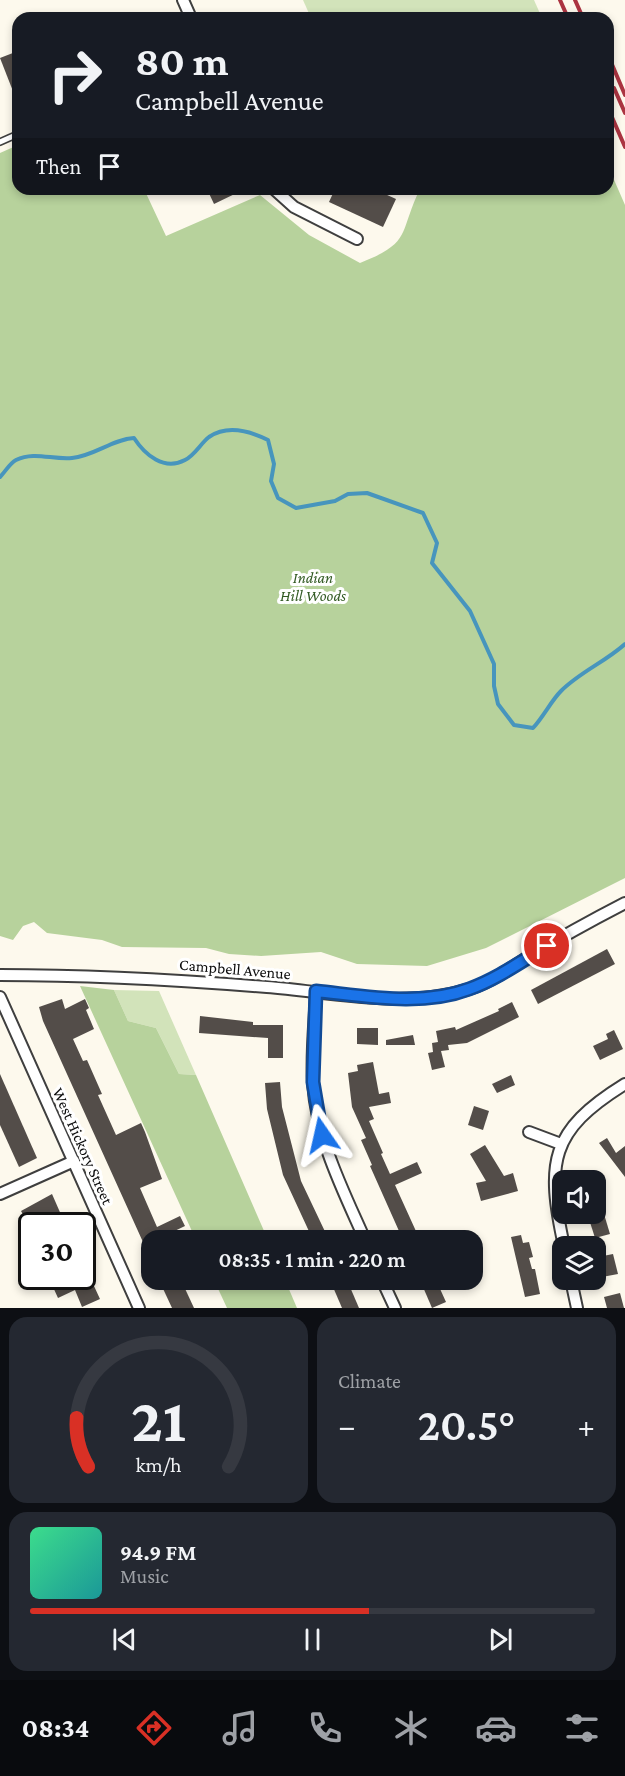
<!DOCTYPE html>
<html lang="en">
<head>
<meta charset="utf-8">
<style>
  :root { --surface:#171b24; --page:#242831; --text:#f1f3f6; --muted:#9ea1a6; --line:#363941; --accent:#d93025 }
  body { margin:0; font-family:"Crimson Pro",serif; background:var(--page); color:var(--text); height:100vh; display:flex; flex-direction:column; font-size:22px; white-space:nowrap }
  * { box-sizing:border-box; margin:0 }
  p { font-size:20px; color:var(--muted) }
  .icon { flex:none; width:33px; height:33px; fill:none; stroke:currentColor; stroke-width:2; stroke-linecap:round; stroke-linejoin:round }
  .map { position:relative; height:1308px; overflow:hidden }
  .sheet { display:flex; flex-direction:column; gap:9px; padding:9px; background:#0d0f14; flex:1 }
  .sheet>* { flex:none }
  .top-card { position:absolute; left:12px; top:12px; width:602px; height:183px; border-radius:18px; box-shadow:0 3px 9px #0003; background:#171b24; color:var(--text); overflow:hidden }
  .fabs { position:absolute; left:552px; top:1170px; display:grid; gap:12px }
  .fabs a { display:grid; place-items:center; width:54px; height:54px; border-radius:12px; background:var(--surface); box-shadow:0 3px 9px #0003; font-size:30px }
  .speed { position:absolute; left:18px; top:1212px; display:flex; gap:12px; font-size:30px; font-weight:700; text-align:center }
  .speed>* { display:grid; place-content:center; width:78px; height:78px; border-radius:50%; background:var(--surface); box-shadow:0 3px 9px #0003; line-height:1 }
  .speed .limit { border:3px solid #111; border-radius:9px; background:#fff; color:#111 }
  .pin { position:absolute; display:grid; place-items:center; width:51px; height:51px; color:#fff; margin:-26px; border:3px solid #fff; border-radius:50%; box-shadow:0 2px 6px #0007 }
  .me { position:absolute; width:66px; margin:-33px; rotate:349deg; stroke-linejoin:round; filter:drop-shadow(0 0 4px #0008) }
  .turn { display:flex; align-items:center; gap:21px; height:126px; padding:0 24px; font-size:27px }
  .turn .icon { width:78px; height:78px; stroke-width:2.5 }
  .turn b { display:block; font-size:42px; line-height:51px }
  .then { display:flex; align-items:center; height:57px; padding:0 24px; background:#0003; gap:12px; font-size:22px }
  .big { font-size:45px; font-weight:600; line-height:1.1 }
  .sheet .tile { flex:1; display:flex; flex-direction:column; justify-content:center; gap:9px; min-width:0; padding:0 21px; border-radius:18px; background:var(--page) }
  .sheet .dial { align-items:center; gap:0 }
  .dial svg { height:156px; overflow:visible; fill:none; stroke:var(--line); stroke-width:7; stroke-linecap:round; text-anchor:middle }
  .dial text { fill:var(--text); stroke:none }
  .song { display:flex; align-items:center; gap:18px }
  .cover { width:72px; height:72px; border-radius:9px; background:linear-gradient(135deg,hsl(150 70% 55%),hsl(180 70% 35%)) }
  .played { height:6px; border-radius:3px; background:linear-gradient(90deg,var(--accent) 60%,var(--line) 60%) }
  .keys { display:flex; justify-content:space-around; direction:ltr }
  .heat { display:flex; justify-content:space-between; align-items:center; font-size:33px; direction:ltr }
  .sheet .tiles { flex:1; display:grid; gap:9px; grid-template-columns:1fr 1fr }
  .tile:last-child { grid-column:span 2 }
  .trip { position:absolute; left:141px; top:1230px; width:342px; height:60px; border-radius:18px; background:var(--surface); box-shadow:0 3px 9px #0003; font-weight:600; line-height:60px; text-align:center }
  .dock { display:flex; height:96px; justify-content:space-around; align-items:center; background:#090b0e; color:var(--muted) }
  .dock .icon { width:42px; height:42px }
  .dock .active { color:var(--accent) }
  .dock b { font-size:27px; color:var(--text) }
  .map>svg:first-child { display:block }
  .green { fill:#d2e3ba }
  .forest { fill:#b7d29c }
  .lines { fill:none; stroke-linecap:round; stroke-linejoin:round }
  .stream { stroke:#4795bd; stroke-width:4 }
  .building { fill:#534d49 }
  .service-casing { stroke:#3f3f3f; stroke-width:8 }
  .minor-casing { stroke:#3f3f3f; stroke-width:14 }
  .service { stroke:#fff; stroke-width:5 }
  .minor { stroke:#fff; stroke-width:10 }
  .rail { stroke:#ab3441; stroke-width:4 }
  .route-casing { stroke:#114b97; stroke-width:15 }
  .route { stroke:#1a73e8; stroke-width:10 }
  .labels { text-anchor:middle; dominant-baseline:central; stroke-width:6; stroke-linejoin:round; paint-order:stroke }
  .park-label { font-size:16px; font-style:italic; fill:#335b24; stroke:#fff }
  .street-label { font-size:16px; fill:#0c0c0c; stroke:#fff }
</style>
</head>
<body>
<div class="map">
<svg width="625" height="1308" viewBox="0 0 625 1308">
  <rect width="100%" height="100%" fill="#fdf9ed"/>
  <g class="green">
    <path d="M 303,0 L 534,0 L 542,18 L 311,18 Z"/>
    <path d="M 114,990 L 159,991 L 196,1075 L 179,1074 L 156,1028 L 128,1021 Z"/>
  </g>
  <g class="forest">
    <path d="M 18,145 L 18,189 L 144,189 L 166,236 L 260,195 L 309,235 L 360,263 C 413,242 398,234 420,189 L 608,189 L 608,166 L 625,205 L 625,878 L 486,948 L 427,966 L 357,964 L 321,952 L 261,956 L 229,954 L 206,948 L 122,947 L 102,940 L 47,933 L 34,922 L 23,926 L 13,940 L 0,936 L 0,153 Z"/>
    <path d="M 80,986 L 114,990 L 128,1021 L 156,1028 L 179,1074 L 196,1075 L 268,1240 L 196,1240 Z"/>
    <path d="M 214,1280 L 285,1280 L 297,1308 L 227,1308 Z"/>
  </g>
  <g class="lines">
    <path class="stream" d="M 0,477 C 5,472 10,463 16,460 C 35,451 52,460 72,458 C 94,456 113,439 134,438 C 145,455 164,471 185,460 C 195,455 201,443 209,437 C 228,424 250,431 268,440 L 274,464 L 271,481 L 278,498 L 296,508 L 335,501 L 348,494 L 367,493 L 423,513 L 437,543 L 432,563 L 470,611 L 494,664 L 494,686 L 498,704 L 514,725 L 533,728 C 544,716 551,701 561,691 C 580,672 605,662 625,644"/>
  </g>
  <g class="building">
    <path d="M 18,51 L 18,104 L 0,58 Z"/>
    <path d="M 207,189 L 245,189 L 214,204 Z"/>
    <path d="M 335,189 L 374,189 L 396,199 L 383,227 L 329,202 Z"/>
    <path d="M 607,949 L 615,964 L 538,1004 L 531,990 Z"/>
    <path d="M 62,999 L 65,1009 L 85,999 L 89,1008 L 86,1010 L 94,1029 L 73,1039 L 83,1061 L 87,1060 L 102,1094 L 98,1095 L 116,1135 L 141,1123 L 145,1132 L 162,1179 L 140,1188 L 157,1227 L 180,1216 L 185,1226 L 162,1237 L 163,1240 L 152,1240 L 152,1262 L 43,1021 L 39,1007 Z"/>
    <path d="M 512,1002 L 519,1017 L 467,1043 L 448,1045 L 449,1050 L 441,1051 L 445,1067 L 432,1070 L 428,1053 L 433,1052 L 432,1043 L 438,1042 L 436,1031 L 455,1027 L 456,1030 L 499,1011 L 498,1009 Z"/>
    <path d="M 200,1016 L 253,1022 L 253,1025 L 283,1025 L 283,1058 L 268,1058 L 268,1038 L 199,1033 Z"/>
    <path d="M 357,1028 L 378,1028 L 378,1045 L 357,1044 Z"/>
    <path d="M 614,1030 L 623,1049 L 600,1060 L 593,1046 L 608,1039 L 606,1034 Z"/>
    <path d="M 413,1035 L 415,1045 L 386,1045 L 386,1040 Z"/>
    <path d="M 373,1062 L 379,1094 L 389,1092 L 391,1103 L 369,1107 L 374,1119 L 369,1121 L 383,1153 L 381,1154 L 390,1174 L 417,1162 L 422,1173 L 395,1185 L 420,1240 L 403,1240 L 370,1166 L 372,1165 L 361,1140 L 366,1138 L 352,1107 L 348,1073 L 358,1071 L 357,1065 Z"/>
    <path d="M 0,1074 L 37,1158 L 19,1167 L 0,1125 Z"/>
    <path d="M 511,1075 L 515,1085 L 497,1093 L 492,1084 Z"/>
    <path d="M 280,1082 L 282,1107 L 301,1181 L 329,1240 L 313,1240 L 283,1175 L 267,1109 L 265,1083 Z"/>
    <path d="M 474,1106 L 489,1111 L 483,1130 L 468,1125 Z"/>
    <path d="M 607,1138 L 616,1153 L 625,1146 L 625,1177 L 599,1143 Z"/>
    <path d="M 485,1145 L 504,1176 L 513,1173 L 518,1191 L 481,1201 L 476,1183 L 486,1181 L 470,1154 Z"/>
    <path d="M 52,1194 L 66,1226 L 29,1226 L 21,1211 Z"/>
    <path d="M 604,1214 L 610,1234 L 595,1238 L 589,1219 Z"/>
    <path d="M 521,1235 L 523,1243 L 529,1242 L 533,1257 L 529,1258 L 532,1269 L 535,1269 L 540,1294 L 525,1297 L 511,1237 Z"/>
    <path d="M 613,1254 L 618,1274 L 602,1277 L 598,1257 Z"/>
    <path d="M 82,1260 L 100,1299 L 82,1307 L 75,1290 L 58,1298 L 53,1287 L 66,1281 L 64,1276 L 82,1276 Z"/>
    <path d="M 159,1280 L 181,1280 L 194,1308 L 172,1308 Z"/>
    <path d="M 330,1280 L 347,1280 L 359,1308 L 342,1308 Z"/>
    <path d="M 420,1280 L 436,1280 L 446,1302 L 432,1308 Z"/>
    <path d="M 620,1293 L 624,1308 L 607,1308 L 604,1297 Z"/>
  </g>
  <g class="lines">
    <g class="service-casing">
      <path id="service" d="M 0,142 L 18,134"/>
    </g>
    <g class="minor-casing">
      <g id="minor">
        <path d="M 183,0 L 191,18"/>
        <path d="M 274,189 L 294,207 L 357,239"/>
        <path d="M 0,975 C 90,975 178,980 267,987 C 331,992 403,1009 466,990 C 489,984 510,968 530,956 C 561,937 592,920 625,903"/>
        <path d="M 316,991 C 315,1021 311,1053 313,1083 C 317,1140 343,1190 365,1240"/>
        <path d="M 0,997 L 139,1308"/>
        <path d="M 529,1132 L 561,1144"/>
        <path d="M 0,1194 L 74,1161"/>
        <path d="M 564,1246 C 546,1163 549,1131 625,1084"/>
        <path d="M 382,1280 L 395,1308"/>
        <path d="M 571,1280 L 577,1308"/>
      </g>
    </g>
    <use href="#service" class="service"/>
    <use href="#minor" class="minor"/>
    <g class="rail">
      <path d="M 560,0 L 568,18"/>
      <path d="M 575,0 L 583,18"/>
      <path d="M 608,55 L 625,95"/>
      <path d="M 614,88 L 625,113"/>
      <path d="M 608,108 L 625,147"/>
    </g>
  </g>
  <g class="lines">
    <g class="route-casing">
      <path id="route" d="M 322,1135 L 313,1082 L 316,991 C 365,996 422,1007 469,989 C 497,979 522,961 547,946"/>
    </g>
    <use href="#route" class="route"/>
  </g>
  <g class="labels">
    <g class="park-label">
      <text x="313" y="577">Indian<tspan x="313" dy="18">Hill Woods</tspan></text>
    </g>
    <g class="street-label">
      <text transform="translate(235 969) rotate(5)">Campbell Avenue</text>
      <text transform="translate(83 1146) rotate(66)">West Hickory Street</text>
    </g>
  </g>
</svg>
<div class="fabs">
<a><svg class="icon" aria-label="sound" viewBox="0 0 24 24"><path d="M4 9h4l5-4v14l-5-4H4zM17 9q2 3 0 6"/></svg></a>
<a><svg class="icon" aria-label="layers" viewBox="0 0 24 24"><path d="M12 4l9 5-9 5-9-5zM3 14l9 5 9-5"/></svg></a>
</div>
<div class="speed"><div class="limit">30</div></div>
<div class="pin" style="left:547px;top:946px;background:#d93025"><svg class="icon" aria-label="arrive" viewBox="0 0 24 24"><path d="M6 21V4h12l-3 4 3 4H6"/></svg></div>
<svg class="me" style="left:322px;top:1135px" viewBox="-20 -20 40 40"><path d="M0-17L14 15 0 8-14 15z" fill="#1a73e8" stroke="#fff" stroke-width="4"/></svg>
<div class="trip">08:35 · 1 min · 220 m</div>
<div class="top-card">
<div class="turn"><svg class="icon" aria-label="right" viewBox="0 0 24 24"><path d="M7 20v-9h11M14 6l5 5-5 5"/></svg><div><b>80 m</b>Campbell Avenue</div></div>
<div class="then">Then<svg class="icon" aria-label="arrive" viewBox="0 0 24 24"><path d="M6 21V4h12l-3 4 3 4H6"/></svg></div>
</div>
</div>
<section class="sheet">
<div class="tiles">
<div class="tile dial"><svg viewBox="0 0 100 80">
<path d="M14 69A42 42 0 1 1 86 69"/>
<path d="M14 69A42 42 0 0 1 8 44" stroke="#d93025"/>
<text x="50" y="56" font-size="32" font-weight="700">21</text>
<text x="50" y="72" font-size="11">km/h</text>
</svg></div>
<div class="tile"><p>Climate</p>
<div class="heat"><a>−</a><b class="big">20.5°</b><a>+</a></div>
</div>
<div class="tile">
<div class="song"><i class="cover"></i><div><b>94.9 FM</b><p>Music</p></div></div>
<div class="played"></div>
<div class="keys"><svg class="icon" aria-label="previous" viewBox="0 0 24 24"><path d="M18 5L8 12l10 7zM5 5v14"/></svg><svg class="icon" aria-label="pause" viewBox="0 0 24 24"><path d="M8 5v14M16 5v14"/></svg><svg class="icon" aria-label="next" viewBox="0 0 24 24"><path d="M6 5l10 7-10 7zM19 5v14"/></svg></div>
</div>
</div>
</section>
<nav class="dock">
<b>08:34</b>
<svg class="icon active" aria-label="directions" viewBox="0 0 24 24"><path d="M12 3l9 9-9 9-9-9zM9 14v-3h6M13 9l2 2-2 2"/></svg>
<svg class="icon" aria-label="music" viewBox="0 0 24 24"><path d="M9 18V5l10-2v13"/><circle cx="6" cy="18" r="3"/><circle cx="16" cy="16" r="3"/></svg>
<svg class="icon" aria-label="phone" viewBox="0 0 24 24"><path d="M5 4h4l2 5-3 2q2 4 5 5l2-3 5 2v4C11 20 4 13 5 4z"/></svg>
<svg class="icon" aria-label="climate" viewBox="0 0 24 24"><path d="M12 3v18M4 7l16 10M4 17L20 7"/></svg>
<svg class="icon" aria-label="car" viewBox="0 0 24 24"><path d="M5 17H2v-5l4-1 3-4h7l3 4 3 1v5h-3M9 17h6M6 11h13"/><circle cx="7" cy="17" r="2"/><circle cx="17" cy="17" r="2"/></svg>
<svg class="icon" aria-label="filters" viewBox="0 0 24 24"><path d="M4 7h16M4 17h16"/><circle cx="9" cy="7" r="2"/><circle cx="15" cy="17" r="2"/></svg>
</nav>
</body>
</html>
